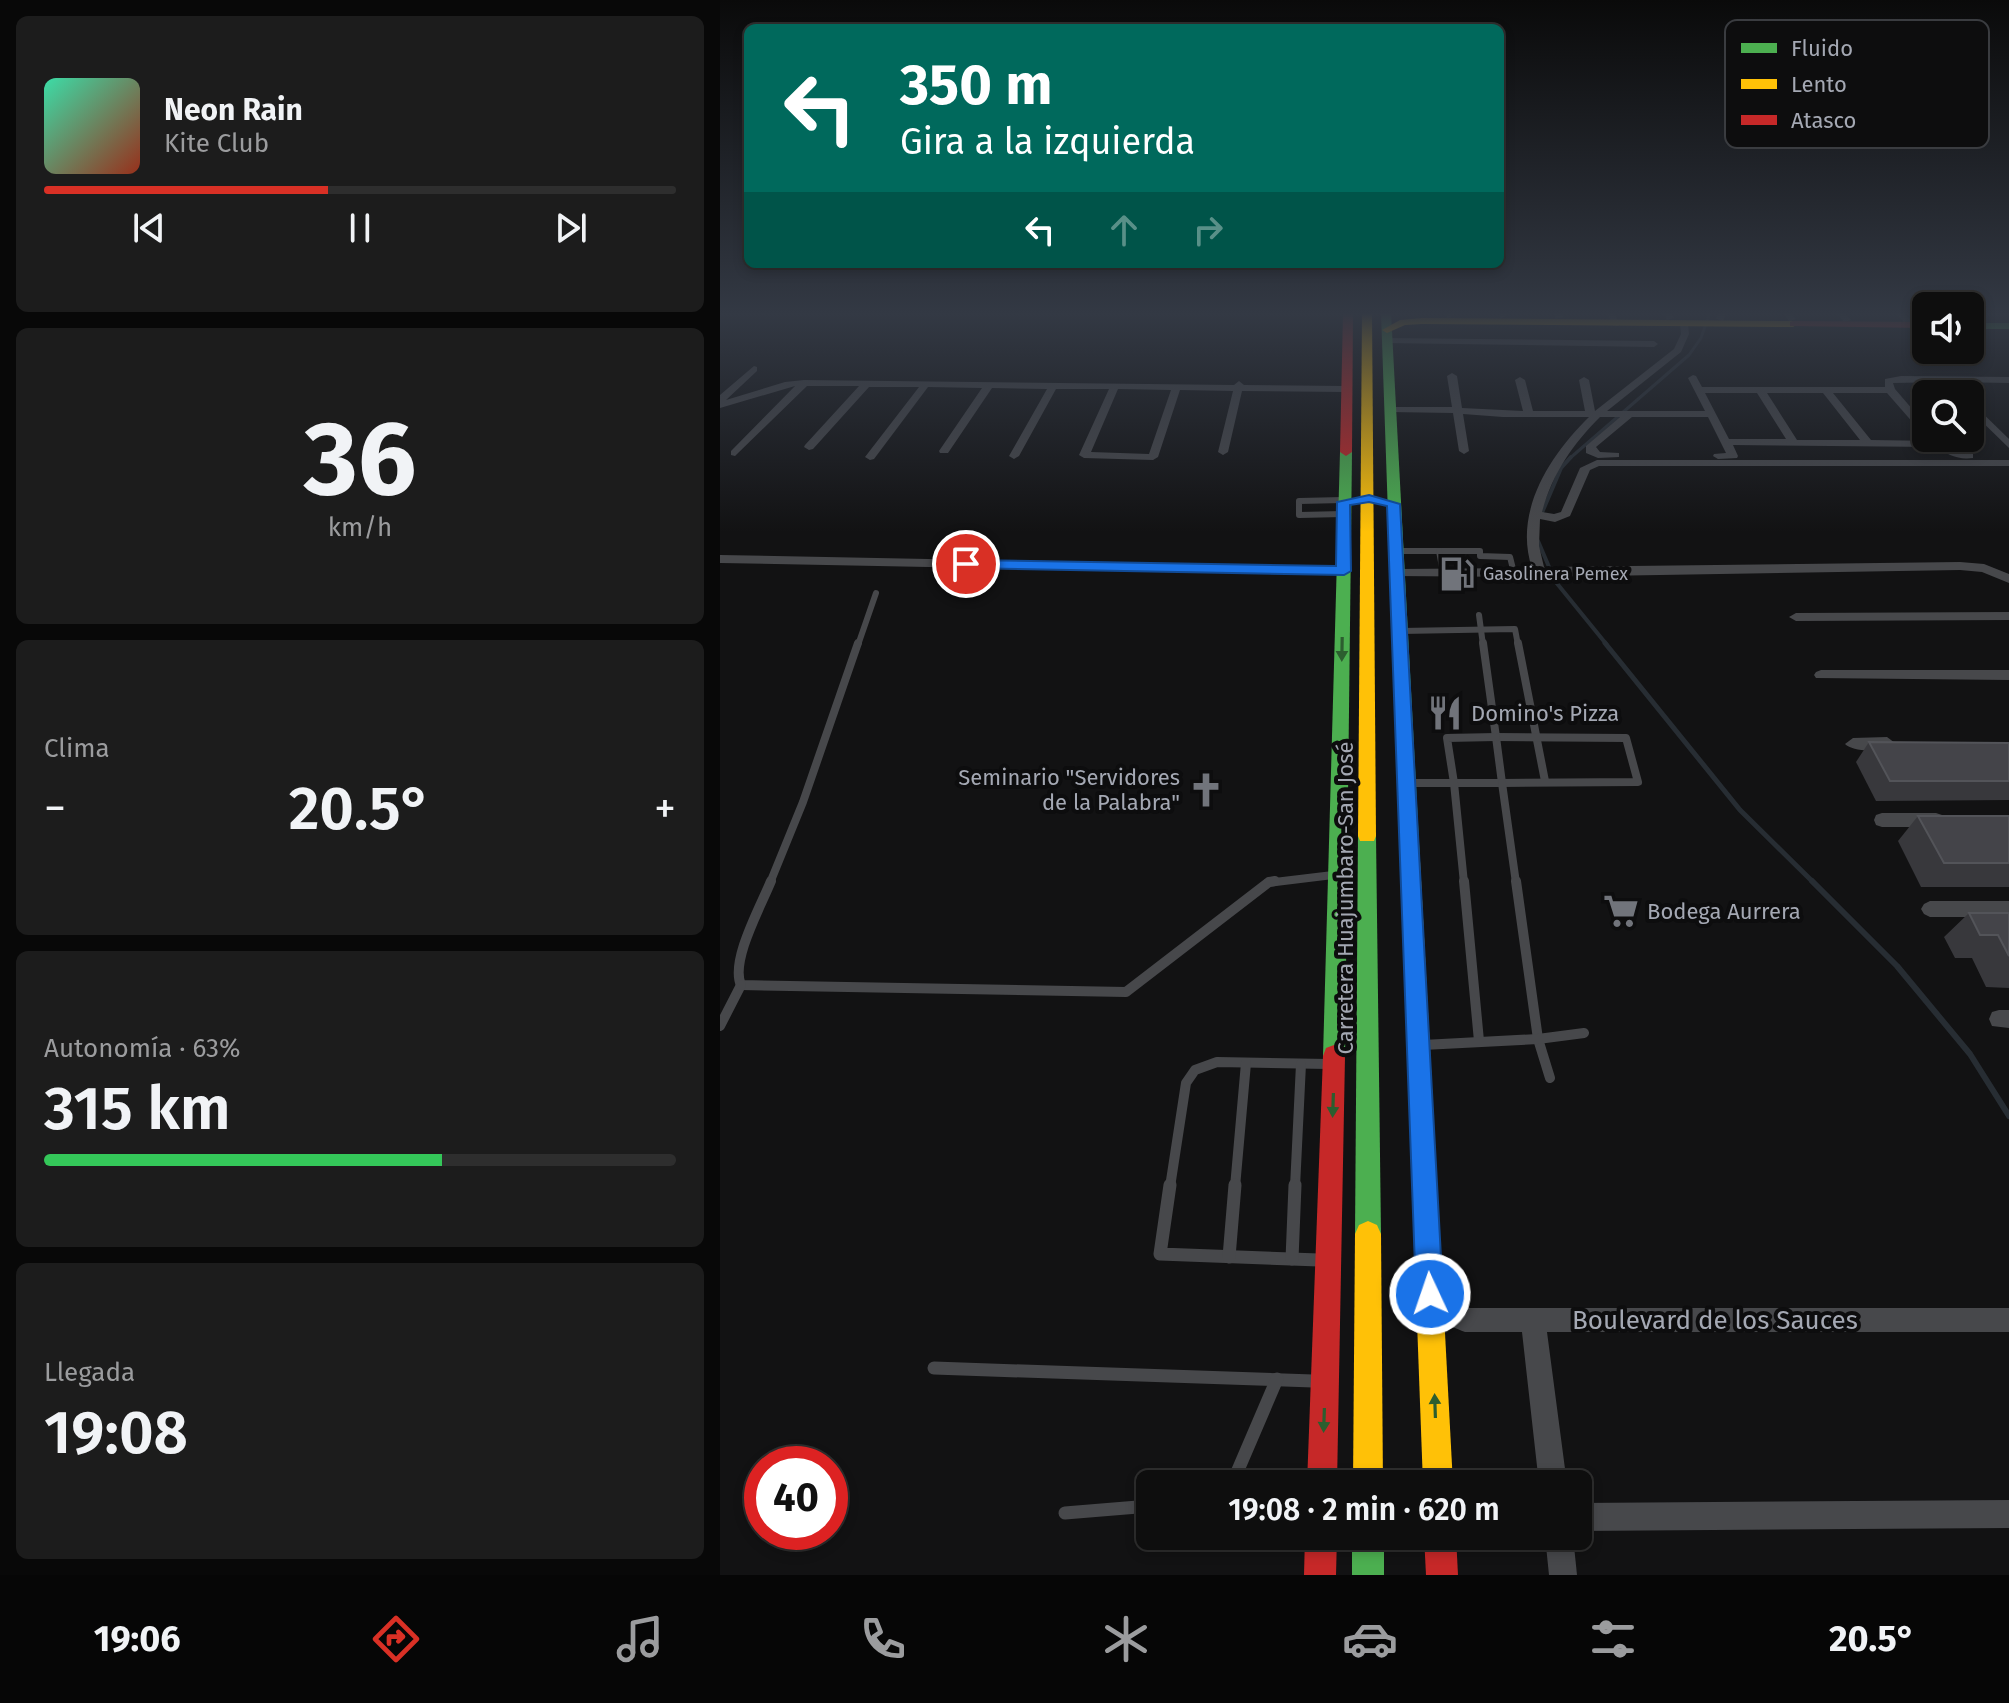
<!DOCTYPE html>
<html lang="es">
<head>
<meta charset="utf-8">
<style>
  :root { --surface:#0e0e0e; --page:#1c1c1c; --text:#f1f3f6; --muted:#9b9c9e; --line:#2e2e2e; --accent:#d93025 }
  body { margin:0; font-family:"Fira Sans",sans-serif; background:var(--page); color:var(--text); height:100vh; display:flex; flex-direction:column; font-size:30px; white-space:nowrap }
  * { box-sizing:border-box; margin:0 }
  p { font-size:26px; color:var(--muted) }
  .icon { flex:none; width:44px; height:44px; fill:none; stroke:currentColor; stroke-width:2; stroke-linecap:round; stroke-linejoin:round }
  .map { position:relative; flex:1; overflow:hidden }
  .panel { display:flex; flex-direction:column; gap:16px; padding:16px; background:#080808; width:720px }
  .panel>* { flex:none }
  .hud { position:absolute; left:24px; top:24px; width:760px; height:244px; border-radius:12px; box-shadow:0 4px 12px #0003,0 0 0 2px var(--line); background:#00695c; color:#fff; overflow:hidden }
  .fabs { position:absolute; left:1192px; top:292px; display:grid; gap:16px }
  .fabs a { display:grid; place-items:center; width:72px; height:72px; border-radius:12px; background:var(--surface); box-shadow:0 4px 12px #0003,0 0 0 2px var(--line); font-size:40px }
  .speed { position:absolute; left:24px; top:1446px; display:flex; gap:16px; font-size:40px; font-weight:700; text-align:center }
  .speed>* { display:grid; place-content:center; width:104px; height:104px; border-radius:50%; background:var(--surface); box-shadow:0 4px 12px #0003,0 0 0 2px var(--line); line-height:1 }
  .speed .limit { border:12px solid #d22; background:#fff; color:#111 }
  .pin { position:absolute; display:grid; place-items:center; width:68px; height:68px; color:#fff; margin:-34px; border:4px solid #fff; border-radius:50%; box-shadow:0 2px 8px #0007 }
  .me { position:absolute; width:88px; margin:-44px; rotate:357deg; stroke-linejoin:round; filter:drop-shadow(0 0 6px #0008) }
  .turn { display:flex; align-items:center; gap:28px; height:168px; padding:0 24px; font-size:36px }
  .turn .icon { width:104px; height:104px; stroke-width:2.5 }
  .turn b { display:block; font-size:56px; line-height:68px }
  .lanes { display:flex; align-items:center; height:76px; padding:0 24px; background:#0003; justify-content:center; gap:40px; direction:ltr }
  .lanes .off { opacity:.35 }
  .big { font-size:60px; font-weight:600; line-height:1.1 }
  .panel .widget { flex:1; display:flex; flex-direction:column; justify-content:center; gap:12px; min-width:0; padding:0 28px; border-radius:12px; background:var(--page) }
  .panel .dial { align-items:center; gap:0 }
  .dial b { font-size:104px; line-height:1 }
  .song { display:flex; align-items:center; gap:24px }
  .cover { width:96px; height:96px; border-radius:12px; background:linear-gradient(135deg,hsl(160 70% 55%),hsl(10 70% 35%)) }
  .played { height:8px; border-radius:4px; background:linear-gradient(90deg,var(--accent) 45%,var(--line) 45%) }
  .keys { display:flex; justify-content:space-around; direction:ltr }
  .heat { display:flex; justify-content:space-between; align-items:center; font-size:44px; direction:ltr }
  .charge { height:12px; border-radius:6px; background:linear-gradient(90deg,#34c759 63%,var(--line) 0) }
  .trip { position:absolute; left:416px; top:1470px; width:456px; height:80px; border-radius:12px; background:var(--surface); box-shadow:0 4px 12px #0003,0 0 0 2px var(--line); font-weight:600; line-height:80px; text-align:center }
  .dock { display:flex; height:128px; justify-content:space-around; align-items:center; background:#060606; color:var(--muted) }
  .dock .icon { width:56px; height:56px }
  .dock .active { color:var(--accent) }
  .dock b { font-size:36px; color:var(--text) }
  main { display:flex; flex:1; min-height:0 }
  .map>svg:first-child { display:block }
  .lines { fill:none; stroke-linecap:round; stroke-linejoin:round }
  .stream-far3 { stroke:#272d33; stroke-width:3 }
  .stream-far2 { stroke:#272d33; stroke-width:4 }
  .stream-far1 { stroke:#272d33; stroke-width:5 }
  .stream { stroke:#272d33; stroke-width:6 }
  .lane-far3 { stroke:#47484b; stroke-width:6 }
  .lane-far2 { stroke:#47484b; stroke-width:8 }
  .lane-far1 { stroke:#47484b; stroke-width:10 }
  .lane { stroke:#47484b; stroke-width:13 }
  .street { fill:#47484b; fill-rule:evenodd }
  .fast { fill:#4caf50; fill-rule:evenodd }
  .slow { fill:#ffc107; fill-rule:evenodd }
  .jam { fill:#c62828; fill-rule:evenodd }
  .wall { fill:#38383c }
  .building { fill:#444449; stroke:#535459; stroke-width:2 }
  .oneway { fill:#2c5e2f }
  .route { fill:#1a73e8; stroke:#114b97; stroke-width:2 }
  .labels { text-anchor:middle; dominant-baseline:central; stroke-width:8; stroke-linejoin:round; paint-order:stroke }
  .far-poi-label { font-size:18px; fill:#a4a8b3; stroke:#0d0d0e; text-anchor:start }
  .poi-label { font-size:22px; fill:#a4a8b3; stroke:#0d0d0e; text-anchor:start }
  .street-label { font-size:22px; fill:#a4a8b3; stroke:#0d0d0e }
  .near-street-label { font-size:26px; fill:#a4a8b3; stroke:#0d0d0e }
  .key { fill:#0d0d0e; stroke:#3a3c40; stroke-width:2 }
  .key-label { font-size:22px; fill:#a4a8b3 }
</style>
</head>
<body>
<main>
<section class="panel">
<div class="widget">
<div class="song"><i class="cover"></i><div><b>Neon Rain</b><p>Kite Club</p></div></div>
<div class="played"></div>
<div class="keys"><svg class="icon" aria-label="previous" viewBox="0 0 24 24"><path d="M18 5L8 12l10 7zM5 5v14"/></svg><svg class="icon" aria-label="pause" viewBox="0 0 24 24"><path d="M8 5v14M16 5v14"/></svg><svg class="icon" aria-label="next" viewBox="0 0 24 24"><path d="M6 5l10 7-10 7zM19 5v14"/></svg></div>
</div>
<div class="widget dial"><b>36</b><p>km/h</p></div>
<div class="widget"><p>Clima</p>
<div class="heat"><a>−</a><b class="big">20.5°</b><a>+</a></div>
</div>
<div class="widget"><p>Autonomía · 63%</p><b class="big">315 km</b><div class="charge"></div></div>
<div class="widget"><p>Llegada</p><b class="big">19:08</b></div>
</section>
<div class="map">
<svg width="1289" height="1575" viewBox="0 0 1289 1575">
  <rect width="100%" height="100%" fill="#121213"/>
  <g class="lines">
    <path class="stream-far3" d="M 849,459 L 969,355 L 981,338 L 990,312"/>
    <g class="stream-far2">
      <path d="M 821,515 L 841,468 L 851,457"/>
      <path d="M 818,541 L 835,581 L 887,645"/>
    </g>
    <path class="stream-far1" d="M 885,643 L 1020,810 L 1094,883"/>
    <path class="stream" d="M 1092,881 L 1177,966 L 1250,1054 L 1289,1116"/>
    <g class="lane-far3">
      <path d="M 623,500 L 579,501 L 579,515 L 623,514"/>
      <path d="M 677,551 L 760,551 L 760,556 L 790,557 L 794,573"/>
      <path d="M 719,551 L 723,573"/>
      <path d="M 759,615 L 763,645"/>
      <path d="M 681,631 L 795,629 L 798,645"/>
      <path d="M 138,645 L 156,593"/>
    </g>
    <g class="lane-far2">
      <path d="M 763,643 L 776,737"/>
      <path d="M 798,643 L 825,781"/>
      <path d="M 776,737 L 906,738 L 918,782 L 782,783"/>
      <path d="M 776,737 L 782,783"/>
      <path d="M 776,737 L 727,738 L 734,783 L 782,783"/>
      <path d="M 690,783 L 734,783 L 744,883"/>
      <path d="M 782,783 L 796,883"/>
      <path d="M 50,883 L 83,802 L 138,643"/>
      <path d="M 547,883 L 613,875"/>
    </g>
    <g class="lane-far1">
      <path d="M 51,881 C 41,906 10,961 21,985 L 406,992 L 549,882 L 555,881"/>
      <path d="M 744,881 L 759,1041"/>
      <path d="M 796,881 L 818,1039 L 830,1078"/>
      <path d="M 0,1026 L 21,985"/>
      <path d="M 703,1045 L 818,1039 L 864,1033"/>
      <path d="M 450,1187 L 466,1083 L 475,1070 L 497,1062 L 608,1064"/>
      <path d="M 515,1187 L 526,1063"/>
      <path d="M 575,1187 L 581,1064"/>
    </g>
    <g class="lane">
      <path d="M 450,1185 L 440,1254 L 599,1260"/>
      <path d="M 509,1257 L 515,1185"/>
      <path d="M 572,1259 L 575,1185"/>
      <path d="M 214,1368 L 593,1381"/>
      <path d="M 512,1484 L 557,1379"/>
      <path d="M 345,1513 L 430,1506"/>
    </g>
    <g class="street">
      <path d="M 726,312 L 734,312 L 734,316 L 727,318 Z"/>
      <path d="M 778,312 L 786,312 L 787,316 L 780,318 Z"/>
      <path d="M 833,312 L 841,312 L 843,317 L 836,319 Z"/>
      <path d="M 887,312 L 895,312 L 899,326 L 893,326 Z"/>
      <path d="M 943,312 L 951,312 L 954,318 L 947,320 Z"/>
      <path d="M 998,312 L 1006,312 L 1003,321 L 996,319 Z"/>
      <path d="M 1062,312 L 1070,312 L 1076,319 L 1069,321 Z"/>
      <path d="M 1116,312 L 1124,312 L 1131,320 L 1124,322 Z"/>
      <path d="M 1175,312 L 1183,312 L 1194,323 L 1194,327 L 1188,327 Z"/>
      <path d="M 964,321 L 968,324 L 969,334 L 961,352 L 887,411 L 985,411 L 968,378 L 973,375 L 976,376 L 982,387 L 1165,387 L 1165,379 L 1181,376 L 1289,377 L 1289,383 L 1234,382 L 1245,394 L 1235,394 L 1223,382 L 1173,383 L 1175,389 L 1206,425 L 1206,434 L 1202,433 L 1167,393 L 1113,393 L 1151,440 L 1218,441 L 1237,451 L 1253,454 L 1253,458 C 1238,460 1228,455 1216,447 L 1013,445 L 1018,456 L 1017,458 L 998,459 L 993,456 L 994,454 L 1006,453 L 988,417 L 912,417 L 876,447 L 880,452 L 899,453 L 899,457 L 878,458 L 866,453 L 866,446 L 900,417 L 880,417 C 853,444 832,474 822,512 L 834,514 L 841,512 L 860,468 L 877,460 L 1289,460 L 1289,466 L 879,466 L 870,470 L 850,516 L 835,522 L 820,519 L 819,546 L 824,567 L 1240,562 L 1264,564 L 1289,574 L 1289,583 L 1262,572 L 1240,570 L 820,577 L 673,576 L 671,573 L 677,569 L 812,568 C 793,512 830,455 869,417 L 783,417 L 743,414 L 749,451 L 744,454 L 739,451 L 733,413 L 670,412 L 665,409 L 666,407 L 732,407 L 727,376 L 732,373 L 737,376 L 742,408 L 803,411 L 795,380 L 800,377 L 805,380 L 813,411 L 865,411 L 859,380 L 864,377 L 869,380 L 875,411 L 954,349 L 961,334 L 960,324 ZM 985,393 L 1037,393 L 1066,439 L 1009,439 ZM 1047,393 L 1103,393 L 1140,440 L 1077,440 Z"/>
      <path d="M 667,338 L 934,341 L 938,344 L 934,347 L 664,343 L 663,341 Z"/>
      <path d="M 34,366 L 37,367 L 37,371 L 6,400 L 65,382 L 84,380 L 514,385 L 519,381 L 524,385 L 625,386 L 630,389 L 625,392 L 522,391 L 508,452 L 503,455 L 498,452 L 513,391 L 460,390 L 438,457 L 433,460 L 364,458 L 359,455 L 389,389 L 336,389 L 299,456 L 294,459 L 289,456 L 327,389 L 272,388 L 228,453 L 220,453 L 219,451 L 262,388 L 208,387 L 154,459 L 150,460 L 145,457 L 199,387 L 149,387 L 93,449 L 89,450 L 84,447 L 85,445 L 139,386 L 87,386 L 15,456 L 11,455 L 11,451 L 75,386 L 0,408 L 0,395 ZM 398,389 L 451,390 L 429,454 L 371,452 Z"/>
      <path d="M 1250,401 L 1289,439 L 1289,448 L 1250,410 Z"/>
      <path d="M 0,555 L 624,567 L 630,571 L 624,575 L 0,563 Z"/>
      <path d="M 1289,612 L 1289,620 L 1076,621 L 1069,617 L 1076,613 Z"/>
      <path d="M 1101,670 L 1289,670 L 1289,680 L 1096,678 L 1094,675 L 1096,672 Z"/>
      <path d="M 1167,737 L 1175,743 C 1166,752 1134,753 1125,744 L 1133,738 Z"/>
      <path d="M 1162,813 L 1216,813 L 1222,815 L 1224,820 L 1222,825 L 1216,827 L 1162,827 L 1156,825 L 1154,820 L 1156,815 Z"/>
      <path d="M 1210,901 L 1289,901 L 1289,917 L 1210,917 L 1204,914 L 1201,909 L 1204,904 Z"/>
      <path d="M 1279,1010 L 1289,1010 L 1289,1028 L 1272,1026 L 1269,1019 L 1272,1012 Z"/>
      <path d="M 714,1286 L 747,1308 L 1289,1308 L 1289,1332 L 827,1332 L 847,1484 L 819,1484 L 802,1332 L 745,1332 C 727,1325 710,1317 702,1298 L 705,1289 Z"/>
      <path d="M 1289,1500 L 1289,1528 L 858,1531 L 858,1503 Z"/>
      <path d="M 825,1536 L 853,1536 L 857,1575 L 829,1575 Z"/>
    </g>
    <g class="fast">
      <path d="M 661,312 L 671,312 L 700,861 L 697,867 L 690,869 L 683,867 L 680,861 Z"/>
      <rect x="1250" y="323" width="39" height="6"/>
      <path d="M 626,448 L 632,452 L 625,1056 L 622,1064 L 614,1067 L 606,1064 L 603,1056 L 620,452 Z"/>
      <path d="M 647,828 L 654,831 L 656,836 L 661,1234 L 657,1243 L 648,1247 L 639,1243 L 635,1234 L 638,836 L 640,831 Z"/>
      <rect x="632" y="1536" width="32" height="39"/>
    </g>
    <g class="slow">
      <path d="M 642,312 L 652,312 L 656,836 L 654,841 L 640,841 L 638,836 Z"/>
      <path d="M 702,318 L 1073,321 L 1078,324 L 1073,327 L 702,324 L 685,325 L 667,333 L 662,330 L 680,320 Z"/>
      <path d="M 690,853 L 697,855 L 700,861 L 733,1484 L 703,1484 L 680,861 L 683,855 Z"/>
      <path d="M 648,1221 L 657,1225 L 661,1234 L 663,1484 L 633,1484 L 635,1234 L 639,1225 Z"/>
    </g>
    <g class="jam">
      <path d="M 623,312 L 633,312 L 632,452 L 626,456 L 620,452 Z"/>
      <path d="M 1073,321 L 1206,322 L 1206,328 L 1070,326 L 1070,322 Z"/>
      <path d="M 614,1045 L 622,1048 L 625,1056 L 617,1484 L 587,1484 L 603,1056 L 606,1048 Z"/>
      <path d="M 585,1536 L 617,1536 L 616,1575 L 584,1575 Z"/>
      <path d="M 704,1536 L 736,1536 L 738,1575 L 706,1575 Z"/>
    </g>
  </g>
  <g class="wall">
    <path d="M 1149,742 L 1289,743 L 1289,800 L 1156,801 L 1136,762 Z"/>
    <path d="M 1198,816 L 1289,816 L 1289,887 L 1201,887 L 1178,841 Z"/>
    <path d="M 1249,913 L 1289,913 L 1289,988 L 1266,987 L 1252,958 L 1235,958 L 1224,937 Z"/>
  </g>
  <g class="building">
    <path d="M 1149,742 L 1289,743 L 1289,781 L 1170,781 Z"/>
    <path d="M 1198,816 L 1289,816 L 1289,863 L 1224,863 Z"/>
    <path d="M 1249,913 L 1289,913 L 1289,956 L 1278,935 L 1260,935 Z"/>
  </g>
  <defs><path id="oneway-solid" d="M-6-.8H1V-3.2L6.5 0L1 3.2V.8H-6Z" transform="scale(2)"/></defs>
  <g class="oneway">
    <use href="#oneway-solid" transform="translate(622 649) rotate(91)"/>
    <use href="#oneway-solid" transform="translate(613 1105) rotate(92)"/>
    <use href="#oneway-solid" transform="translate(715 1406) rotate(-92)"/>
    <use href="#oneway-solid" transform="translate(604 1420) rotate(92)"/>
  </g>
  <linearGradient id="sky" x2="0" y2="1"><stop stop-color="#0a0a0a"/><stop offset="0.59" stop-color="#333944"/><stop offset="1" stop-color="#333944" stop-opacity="0"/></linearGradient>
  <rect width="1289" height="532" fill="url(#sky)"/>
  <path class="route" d="M 649,495 L 680,504 L 723,1294 L 719,1303 L 710,1307 L 700,1303 L 696,1294 L 667,506 L 649,502 L 630,505 L 631,571 L 624,575 L 246,568 L 239,564 L 246,560 L 616,566 L 617,502 Z"/>
  <defs>
    <g id="fuel-bare" transform="scale(2.76)"><path d="M-5.5-6h7V0h2V4h1.3V-2.5L3-4.5l.8-.8L6-3V5H2.5V1h-1V6h-7ZM-4.2-4.7v3.2H.2V-4.7Z" fill="#71747b" stroke="#0d0d0e" stroke-width="2.5" paint-order="stroke"/></g>
    <g id="restaurant-bare" transform="scale(2.76)"><path d="M-5-6h1v4h1v-4h1v4h1v-4h1v5L-1.5 .5V6h-2V.5L-5-1ZM5-6V6H3V1.5H1.5Q1.5-4 5-6Z" fill="#71747b" stroke="#0d0d0e" stroke-width="2.5" paint-order="stroke"/></g>
    <g id="church-bare" transform="scale(2.76)"><path d="M-1.2-6h2.4v3.5h3.3v2.4h-3.3V6h-2.4V-.1h-3.3v-2.4h3.3Z" fill="#71747b" stroke="#0d0d0e" stroke-width="2.5" paint-order="stroke"/></g>
    <g id="supermarket-bare" transform="scale(2.76)"><path d="M-6-5.5h2.5l.6 2H6L4.5 2H-2.5L-4.4-4H-6ZM-1.5 3.2a1.3 1.3 0 1 0 .1 0ZM3 3.2a1.3 1.3 0 1 0 .1 0Z" fill="#71747b" stroke="#0d0d0e" stroke-width="2.5" paint-order="stroke"/></g>
  </defs>
  <g fill-rule="evenodd">
    <use href="#fuel-bare" x="737" y="574"/>
    <use href="#restaurant-bare" x="725" y="713"/>
    <use href="#church-bare" x="486" y="790"/>
    <use href="#supermarket-bare" x="901" y="911"/>
  </g>
  <g class="labels">
    <g class="far-poi-label">
      <text x="763" y="574">Gasolinera Pemex</text>
    </g>
    <g class="poi-label">
      <text x="751" y="713">Domino's Pizza</text>
      <text x="460" y="777" text-anchor="end">Seminario "Servidores<tspan x="460" dy="25">de la Palabra"</tspan></text>
      <text x="927" y="911">Bodega Aurrera</text>
    </g>
    <g class="street-label">
      <text transform="translate(625 898) rotate(-90)">Carretera Huajumbaro-San José</text>
    </g>
    <g class="near-street-label">
      <text x="995" y="1320">Boulevard de los Sauces</text>
    </g>
  </g>
  <rect x="1005" y="20" width="264" height="128" rx="12" class="key"/>
  <rect x="1021" y="43" width="36" height="10" fill="#4caf50"/>
  <rect x="1021" y="79" width="36" height="10" fill="#ffc107"/>
  <rect x="1021" y="115" width="36" height="10" fill="#c62828"/>
  <g class="key-label">
    <text x="1071" y="56">Fluido</text>
    <text x="1071" y="92">Lento</text>
    <text x="1071" y="128">Atasco</text>
  </g>
</svg>
<div class="fabs">
<a><svg class="icon" aria-label="sound" viewBox="0 0 24 24"><path d="M4 9h4l5-4v14l-5-4H4zM17 9q2 3 0 6"/></svg></a>
<a><svg class="icon" aria-label="search" viewBox="0 0 24 24"><circle cx="10" cy="10" r="6"/><path d="M15 15l6 6"/></svg></a>
</div>
<div class="speed"><div class="limit">40</div></div>
<div class="pin" style="left:246px;top:564px;background:#d93025"><svg class="icon" aria-label="arrive" viewBox="0 0 24 24"><path d="M6 21V4h12l-3 4 3 4H6"/></svg></div>
<svg class="me" style="left:710px;top:1294px" viewBox="-20 -20 40 40"><circle r="17" fill="#1a73e8" stroke="#fff" stroke-width="3"/><path d="M0-11L8 9 0 5-8 9z" fill="#fff"/></svg>
<div class="trip">19:08 · 2 min · 620 m</div>
<div class="hud">
<div class="turn"><svg class="icon" aria-label="left" viewBox="0 0 24 24"><path d="M17 20v-9H6M10 6l-5 5 5 5"/></svg><div><b>350 m</b>Gira a la izquierda</div></div>
<div class="lanes"><svg class="icon" aria-label="left" viewBox="0 0 24 24"><path d="M17 20v-9H6M10 6l-5 5 5 5"/></svg><svg class="icon off" aria-label="ahead" viewBox="0 0 24 24"><path d="M12 20V5M6 11l6-6 6 6"/></svg><svg class="icon off" aria-label="right" viewBox="0 0 24 24"><path d="M7 20v-9h11M14 6l5 5-5 5"/></svg></div>
</div>
</div>
</main>
<nav class="dock">
<b>19:06</b>
<svg class="icon active" aria-label="directions" viewBox="0 0 24 24"><path d="M12 3l9 9-9 9-9-9zM9 14v-3h6M13 9l2 2-2 2"/></svg>
<svg class="icon" aria-label="music" viewBox="0 0 24 24"><path d="M9 18V5l10-2v13"/><circle cx="6" cy="18" r="3"/><circle cx="16" cy="16" r="3"/></svg>
<svg class="icon" aria-label="phone" viewBox="0 0 24 24"><path d="M5 4h4l2 5-3 2q2 4 5 5l2-3 5 2v4C11 20 4 13 5 4z"/></svg>
<svg class="icon" aria-label="climate" viewBox="0 0 24 24"><path d="M12 3v18M4 7l16 10M4 17L20 7"/></svg>
<svg class="icon" aria-label="car" viewBox="0 0 24 24"><path d="M5 17H2v-5l4-1 3-4h7l3 4 3 1v5h-3M9 17h6M6 11h13"/><circle cx="7" cy="17" r="2"/><circle cx="17" cy="17" r="2"/></svg>
<svg class="icon" aria-label="filters" viewBox="0 0 24 24"><path d="M4 7h16M4 17h16"/><circle cx="9" cy="7" r="2"/><circle cx="15" cy="17" r="2"/></svg>
<b>20.5°</b>
</nav>
</body>
</html>
